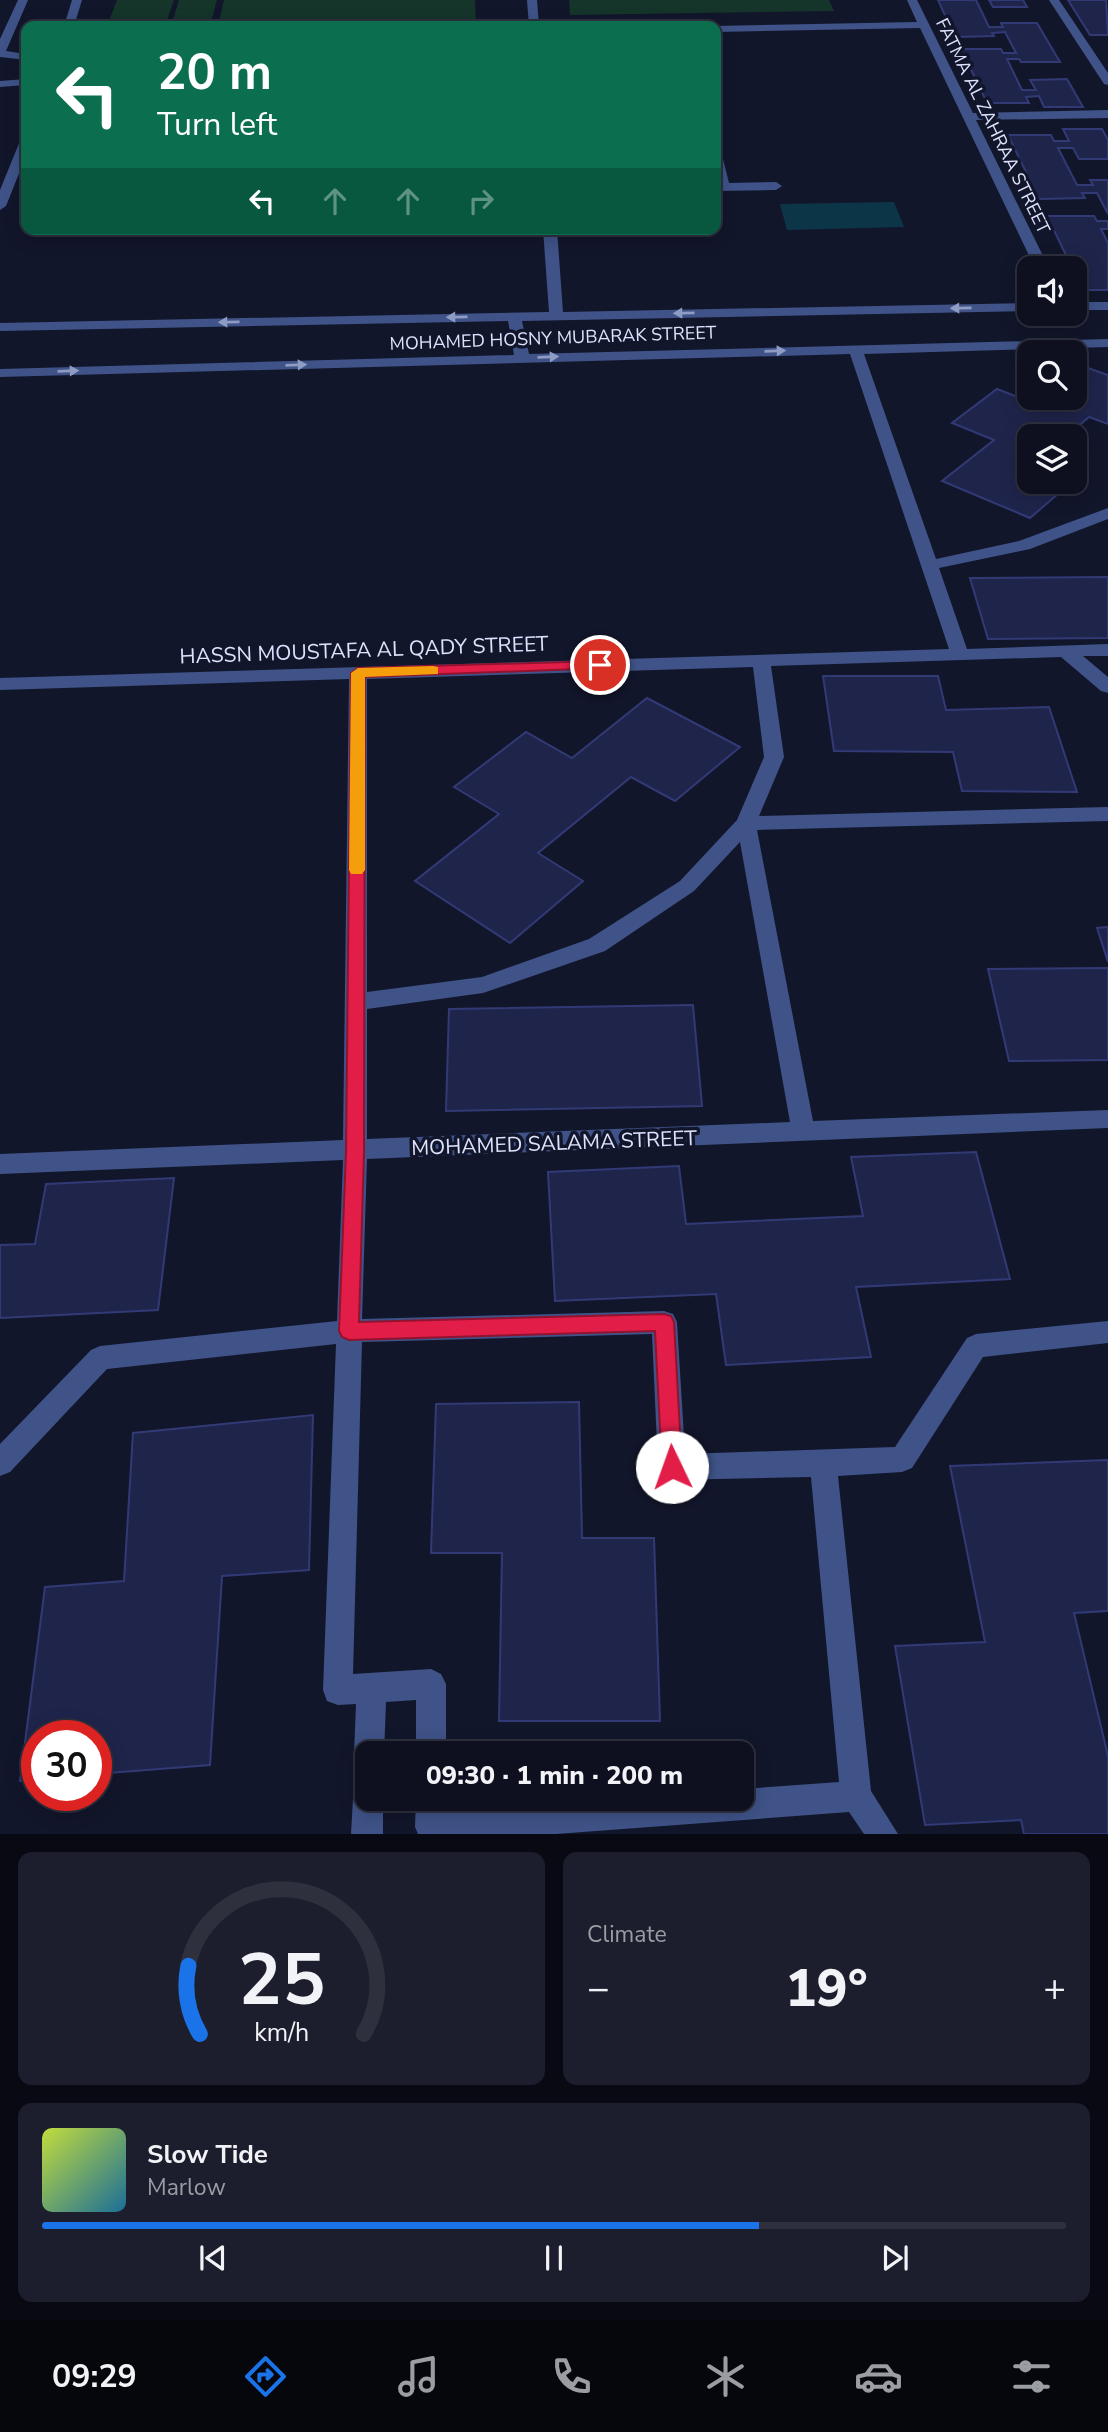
<!DOCTYPE html>
<html lang="en">
<head>
<meta charset="utf-8">
<style>
  :root { --surface:#0e1020; --page:#1c1e2d; --text:#f1f3f6; --muted:#9b9da5; --line:#2e303e; --accent:#1a73e8 }
  body { margin:0; font-family:"Nunito Sans",sans-serif; background:var(--page); color:var(--text); height:100vh; display:flex; flex-direction:column; font-size:26px; white-space:nowrap }
  * { box-sizing:border-box; margin:0 }
  p { font-size:23px; color:var(--muted) }
  .icon { flex:none; width:38px; height:38px; fill:none; stroke:currentColor; stroke-width:2; stroke-linecap:round; stroke-linejoin:round }
  .map { position:relative; height:1834px; overflow:hidden }
  .panel { display:flex; flex-direction:column; gap:18px; padding:18px; background:#080912; flex:1 }
  .panel>* { flex:none }
  .hud { position:absolute; left:21px; top:21px; width:700px; height:214px; border-radius:14px; box-shadow:0 4px 18px #0003,0 0 0 2px var(--line); background:#0b6e4f; color:#fff; overflow:hidden }
  .tools { position:absolute; left:1017px; top:256px; display:grid; gap:14px }
  .tools a { display:grid; place-items:center; width:70px; height:70px; border-radius:14px; background:var(--surface); box-shadow:0 4px 18px #0003,0 0 0 2px var(--line); font-size:35px }
  .speed { position:absolute; left:21px; top:1720px; display:flex; gap:14px; font-size:35px; font-weight:700; text-align:center }
  .speed>* { display:grid; place-content:center; width:91px; height:91px; border-radius:50%; background:var(--surface); box-shadow:0 4px 18px #0003,0 0 0 2px var(--line); line-height:1 }
  .speed .limit { border:10px solid #d22; background:#fff; color:#111 }
  .pin { position:absolute; display:grid; place-items:center; width:60px; height:60px; color:#fff; margin:-30px; border:4px solid #fff; border-radius:50%; box-shadow:0 2px 7px #0007 }
  .me { position:absolute; width:77px; margin:-38px; rotate:357deg; stroke-linejoin:round; filter:drop-shadow(0 0 5px #0008) }
  .turn { display:flex; align-items:center; gap:24px; height:147px; padding:0 21px; font-size:32px }
  .turn .icon { width:91px; height:91px; stroke-width:2.5 }
  .turn b { display:block; font-size:49px; line-height:60px }
  .lanes { display:flex; align-items:center; height:66px; padding:0 21px; background:#0003; justify-content:center; gap:35px; direction:ltr }
  .lanes .off { opacity:.35 }
  .big { font-size:52px; font-weight:800; line-height:1.1 }
  .panel .card { flex:1; display:flex; flex-direction:column; justify-content:center; gap:10px; min-width:0; padding:0 24px; border-radius:14px; background:var(--page) }
  .panel .dial { align-items:center; gap:0 }
  .dial svg { height:182px; overflow:visible; fill:none; stroke:var(--line); stroke-width:7; stroke-linecap:round; text-anchor:middle }
  .dial text { fill:var(--text); stroke:none }
  .song { display:flex; align-items:center; gap:21px }
  .cover { width:84px; height:84px; border-radius:10px; background:linear-gradient(135deg,hsl(70 70% 55%),hsl(200 70% 35%)) }
  .played { height:7px; border-radius:4px; background:linear-gradient(90deg,var(--accent) 70%,var(--line) 70%) }
  .keys { display:flex; justify-content:space-around; direction:ltr }
  .heat { display:flex; justify-content:space-between; align-items:center; font-size:38px; direction:ltr }
  .panel .tiles { flex:1; display:grid; gap:18px; grid-template-columns:1fr 1fr }
  .card:last-child { grid-column:span 2 }
  .trip { position:absolute; left:355px; top:1741px; width:399px; height:70px; border-radius:14px; background:var(--surface); box-shadow:0 4px 18px #0003,0 0 0 2px var(--line); font-weight:800; line-height:70px; text-align:center }
  .dock { display:flex; height:112px; justify-content:space-around; align-items:center; background:#06060d; color:var(--muted) }
  .dock .icon { width:49px; height:49px }
  .dock .active { color:var(--accent) }
  .dock b { font-size:32px; color:var(--text) }
  .map>svg:first-child { display:block }
  .green { fill:#15342a }
  .water { fill:#0d3548 }
  .building { fill:#1f244b; stroke:#323a76; stroke-width:2 }
  .lines { fill:none; stroke-linecap:round; stroke-linejoin:round }
  .minor { fill:#3f5388; fill-rule:evenodd }
  .oneway { fill:#8e9bc3 }
  .route { fill:#e11d48; stroke:#92132f; stroke-width:2 }
  .slow { fill:#f59e0b }
  .labels { text-anchor:middle; dominant-baseline:central; stroke-width:7; stroke-linejoin:round; paint-order:stroke }
  .far-street-label { font-size:18px; fill:#dde3fe; stroke:#12162b }
  .street-label { font-size:21px; fill:#dde3fe; stroke:#12162b }
</style>
</head>
<body>
<div class="map">
<svg width="1108" height="1834" viewBox="0 0 1108 1834">
  <rect width="100%" height="100%" fill="#12162b"/>
  <g class="green">
    <path d="M 117,0 L 174,0 L 165,26 L 107,26 Z"/>
    <path d="M 179,0 L 217,0 L 210,26 L 171,26 Z"/>
    <path d="M 224,0 L 475,0 L 476,26 L 218,26 Z"/>
    <path d="M 569,0 L 829,0 L 834,11 L 570,15 Z"/>
  </g>
  <path class="water" d="M 894,202 L 904,227 L 787,230 L 780,204 Z"/>
  <g class="building">
    <path d="M 938,0 L 976,0 L 989,27 L 1003,27 L 1001,23 L 1037,23 L 1060,62 L 1021,62 L 1019,59 L 1007,59 L 1022,90 L 1036,90 L 1030,80 L 1067,79 L 1083,107 L 1044,107 L 1039,96 L 1026,97 L 1029,103 L 987,103 L 961,49 L 1001,49 L 1003,53 L 1016,53 L 1005,32 L 992,33 L 994,36 L 955,37 Z"/>
    <path d="M 989,0 L 1023,0 L 1027,7 L 993,7 Z"/>
    <path d="M 1068,0 L 1106,0 L 1108,35 L 1090,35 Z"/>
    <path d="M 1063,129 L 1102,129 L 1108,140 L 1108,159 L 1079,159 L 1073,148 L 1058,148 L 1077,185 L 1093,185 L 1090,180 L 1108,180 L 1108,214 L 1097,193 L 1082,193 L 1085,198 L 1039,199 L 1008,135 L 1051,135 L 1054,141 L 1069,141 Z"/>
    <path d="M 1047,216 L 1094,216 L 1097,221 L 1108,221 L 1108,229 L 1101,229 L 1108,243 L 1108,290 L 1083,290 Z"/>
    <path d="M 1085,367 L 1108,375 L 1108,424 L 1089,417 L 1067,436 L 1029,436 L 1029,481 L 1073,481 L 1030,518 L 942,481 L 994,440 L 952,423 L 997,389 L 1038,405 L 1047,397 L 1074,397 L 1074,375 Z"/>
    <path d="M 1108,577 L 1108,638 L 988,639 L 970,578 Z"/>
    <path d="M 823,676 L 938,676 L 946,710 L 1049,707 L 1077,792 L 962,791 L 953,752 L 834,751 Z"/>
    <path d="M 647,698 L 740,747 L 675,801 L 631,777 L 538,853 L 583,881 L 510,943 L 415,881 L 499,814 L 454,787 L 526,732 L 572,758 Z"/>
    <path d="M 1108,927 L 1108,962 L 1097,928 Z"/>
    <path d="M 1108,968 L 1108,1060 L 1009,1061 L 988,969 Z"/>
    <path d="M 693,1005 L 702,1106 L 446,1111 L 449,1009 Z"/>
    <path d="M 976,1152 L 1010,1279 L 856,1287 L 871,1357 L 726,1365 L 716,1294 L 555,1301 L 548,1172 L 679,1166 L 686,1224 L 863,1216 L 851,1157 Z"/>
    <path d="M 174,1178 L 158,1310 L 0,1318 L 0,1245 L 35,1244 L 46,1184 Z"/>
    <path d="M 579,1402 L 582,1538 L 654,1538 L 660,1721 L 499,1721 L 502,1553 L 431,1553 L 436,1404 Z"/>
    <path d="M 313,1415 L 309,1570 L 222,1576 L 210,1765 L 96,1774 L 96,1736 L 37,1736 L 37,1779 L 20,1781 L 45,1587 L 124,1581 L 133,1433 Z"/>
    <path d="M 1108,1460 L 1108,1611 L 1074,1613 L 1108,1756 L 1108,1834 L 1024,1834 L 1021,1820 L 925,1825 L 895,1646 L 985,1642 L 950,1466 Z"/>
  </g>
  <g class="lines">
    <g class="minor">
      <path d="M 18,0 L 28,0 L 6,51 L 26,54 L 26,60 L 0,57 L 0,39 Z"/>
      <path d="M 72,0 L 82,0 L 74,26 L 64,26 Z"/>
      <path d="M 527,0 L 537,0 L 539,26 L 529,26 Z"/>
      <path d="M 907,0 L 917,0 L 973,113 L 1108,110 L 1108,118 L 976,120 L 1049,268 L 1035,268 L 920,28 L 716,32 L 714,26 L 917,22 Z"/>
      <path d="M 1049,0 L 1059,0 L 1108,73 L 1108,85 L 1104,84 Z"/>
      <path d="M 26,79 L 26,85 L 0,87 L 0,81 Z"/>
      <path d="M 26,137 L 26,156 L 6,206 L 0,210 L 0,190 L 20,141 Z"/>
      <path d="M 716,151 L 722,155 L 729,183 L 776,182 L 782,186 L 776,190 L 716,191 Z"/>
      <path d="M 543,229 L 557,229 L 563,312 L 1029,303 L 1029,311 L 522,321 L 529,354 L 1108,339 L 1108,347 L 864,354 L 936,559 L 1019,541 L 1108,508 L 1108,519 L 1030,549 L 939,568 L 967,649 L 1108,644 L 1108,656 L 1083,656 L 1108,677 L 1108,693 L 1101,691 L 1061,657 L 771,666 L 784,757 L 759,816 L 1108,807 L 1108,821 L 757,830 L 813,1121 L 1108,1110 L 1108,1128 L 367,1159 L 362,1319 L 664,1311 L 673,1314 L 677,1322 L 685,1454 L 895,1447 L 967,1338 L 976,1334 L 1108,1321 L 1108,1343 L 983,1357 L 912,1468 L 902,1472 L 838,1476 L 871,1791 L 898,1834 L 864,1834 L 849,1812 L 556,1834 L 418,1834 L 415,1827 L 416,1799 L 446,1799 L 447,1810 L 601,1799 L 742,1799 L 742,1789 L 839,1782 L 811,1477 L 672,1480 L 662,1476 L 658,1467 L 652,1334 L 362,1342 L 353,1674 L 431,1669 L 441,1674 L 446,1684 L 446,1754 L 416,1754 L 416,1700 L 386,1702 L 384,1754 L 368,1754 L 368,1769 L 358,1765 L 354,1754 L 356,1704 L 338,1705 L 327,1701 L 323,1690 L 336,1344 L 107,1369 L 10,1472 L 0,1476 L 0,1444 L 91,1350 L 100,1346 L 337,1321 L 343,1160 L 0,1174 L 0,1154 L 343,1140 L 349,679 L 0,690 L 0,678 L 949,649 L 850,354 L 0,377 L 0,369 L 514,355 L 508,321 L 0,331 L 0,323 L 549,312 ZM 753,667 L 764,757 L 737,820 L 680,881 L 589,939 L 482,977 L 367,992 L 367,679 ZM 740,842 L 790,1122 L 367,1139 L 367,1009 L 483,993 L 605,951 L 694,891 Z"/>
      <rect x="1074" y="302" width="34" height="8"/>
      <path d="M 368,1784 L 368,1799 L 383,1799 L 383,1834 L 351,1834 L 353,1799 L 357,1788 Z"/>
    </g>
  </g>
  <defs><path id="oneway-solid" d="M-6-.8H1V-3.2L6.5 0L1 3.2V.8H-6Z" transform="scale(1.75)"/></defs>
  <g class="oneway">
    <use href="#oneway-solid" transform="translate(961 308) rotate(179)"/>
    <use href="#oneway-solid" transform="translate(684 313) rotate(179)"/>
    <use href="#oneway-solid" transform="translate(457 317) rotate(179)"/>
    <use href="#oneway-solid" transform="translate(229 322) rotate(179)"/>
    <use href="#oneway-solid" transform="translate(775 351) rotate(-2)"/>
    <use href="#oneway-solid" transform="translate(548 357) rotate(-2)"/>
    <use href="#oneway-solid" transform="translate(296 365) rotate(-2)"/>
    <use href="#oneway-solid" transform="translate(68 371) rotate(-2)"/>
  </g>
  <path class="route" d="M 600,661 L 607,665 L 605,668 L 365,677 L 364,1152 L 359,1322 L 664,1314 L 671,1316 L 674,1322 L 682,1467 L 679,1474 L 672,1477 L 665,1474 L 662,1467 L 655,1331 L 349,1340 L 342,1337 L 339,1331 L 346,1152 L 351,673 L 358,668 Z"/>
  <path class="slow" d="M 433,666 L 438,667 L 438,674 L 365,677 L 365,870 L 362,874 L 351,874 L 349,870 L 351,673 L 358,668 Z"/>
  <g class="labels">
    <g class="far-street-label">
      <text transform="translate(993 126) rotate(64)">FATMA AL ZAHRAA STREET</text>
      <text transform="translate(553 338) rotate(-2)">MOHAMED HOSNY MUBARAK STREET</text>
    </g>
    <g class="street-label">
      <text transform="translate(364 650) rotate(-2)">HASSN MOUSTAFA AL QADY STREET</text>
      <text transform="translate(554 1143) rotate(-2)">MOHAMED SALAMA STREET</text>
    </g>
  </g>
</svg>
<div class="tools">
<a><svg class="icon" aria-label="sound" viewBox="0 0 24 24"><path d="M4 9h4l5-4v14l-5-4H4zM17 9q2 3 0 6"/></svg></a>
<a><svg class="icon" aria-label="search" viewBox="0 0 24 24"><circle cx="10" cy="10" r="6"/><path d="M15 15l6 6"/></svg></a>
<a><svg class="icon" aria-label="layers" viewBox="0 0 24 24"><path d="M12 4l9 5-9 5-9-5zM3 14l9 5 9-5"/></svg></a>
</div>
<div class="speed"><div class="limit">30</div></div>
<div class="pin" style="left:600px;top:665px;background:#d93025"><svg class="icon" aria-label="arrive" viewBox="0 0 24 24"><path d="M6 21V4h12l-3 4 3 4H6"/></svg></div>
<svg class="me" style="left:672px;top:1467px" viewBox="-20 -20 40 40"><circle r="19" fill="#fff"/><path d="M0-13L10 11 0 6-10 11z" fill="#e11d48"/></svg>
<div class="trip">09:30 · 1 min · 200 m</div>
<div class="hud">
<div class="turn"><svg class="icon" aria-label="left" viewBox="0 0 24 24"><path d="M17 20v-9H6M10 6l-5 5 5 5"/></svg><div><b>20 m</b>Turn left</div></div>
<div class="lanes"><svg class="icon" aria-label="left" viewBox="0 0 24 24"><path d="M17 20v-9H6M10 6l-5 5 5 5"/></svg><svg class="icon off" aria-label="ahead" viewBox="0 0 24 24"><path d="M12 20V5M6 11l6-6 6 6"/></svg><svg class="icon off" aria-label="ahead" viewBox="0 0 24 24"><path d="M12 20V5M6 11l6-6 6 6"/></svg><svg class="icon off" aria-label="right" viewBox="0 0 24 24"><path d="M7 20v-9h11M14 6l5 5-5 5"/></svg></div>
</div>
</div>
<section class="panel">
<div class="tiles">
<div class="card dial"><svg viewBox="0 0 100 80">
<path d="M14 69A42 42 0 1 1 86 69"/>
<path d="M14 69A42 42 0 0 1 9 39" stroke="#1a73e8"/>
<text x="50" y="56" font-size="32" font-weight="700">25</text>
<text x="50" y="72" font-size="11">km/h</text>
</svg></div>
<div class="card"><p>Climate</p>
<div class="heat"><a>−</a><b class="big">19°</b><a>+</a></div>
</div>
<div class="card">
<div class="song"><i class="cover"></i><div><b>Slow Tide</b><p>Marlow</p></div></div>
<div class="played"></div>
<div class="keys"><svg class="icon" aria-label="previous" viewBox="0 0 24 24"><path d="M18 5L8 12l10 7zM5 5v14"/></svg><svg class="icon" aria-label="pause" viewBox="0 0 24 24"><path d="M8 5v14M16 5v14"/></svg><svg class="icon" aria-label="next" viewBox="0 0 24 24"><path d="M6 5l10 7-10 7zM19 5v14"/></svg></div>
</div>
</div>
</section>
<nav class="dock">
<b>09:29</b>
<svg class="icon active" aria-label="directions" viewBox="0 0 24 24"><path d="M12 3l9 9-9 9-9-9zM9 14v-3h6M13 9l2 2-2 2"/></svg>
<svg class="icon" aria-label="music" viewBox="0 0 24 24"><path d="M9 18V5l10-2v13"/><circle cx="6" cy="18" r="3"/><circle cx="16" cy="16" r="3"/></svg>
<svg class="icon" aria-label="phone" viewBox="0 0 24 24"><path d="M5 4h4l2 5-3 2q2 4 5 5l2-3 5 2v4C11 20 4 13 5 4z"/></svg>
<svg class="icon" aria-label="climate" viewBox="0 0 24 24"><path d="M12 3v18M4 7l16 10M4 17L20 7"/></svg>
<svg class="icon" aria-label="car" viewBox="0 0 24 24"><path d="M5 17H2v-5l4-1 3-4h7l3 4 3 1v5h-3M9 17h6M6 11h13"/><circle cx="7" cy="17" r="2"/><circle cx="17" cy="17" r="2"/></svg>
<svg class="icon" aria-label="filters" viewBox="0 0 24 24"><path d="M4 7h16M4 17h16"/><circle cx="9" cy="7" r="2"/><circle cx="15" cy="17" r="2"/></svg>
</nav>
</body>
</html>
